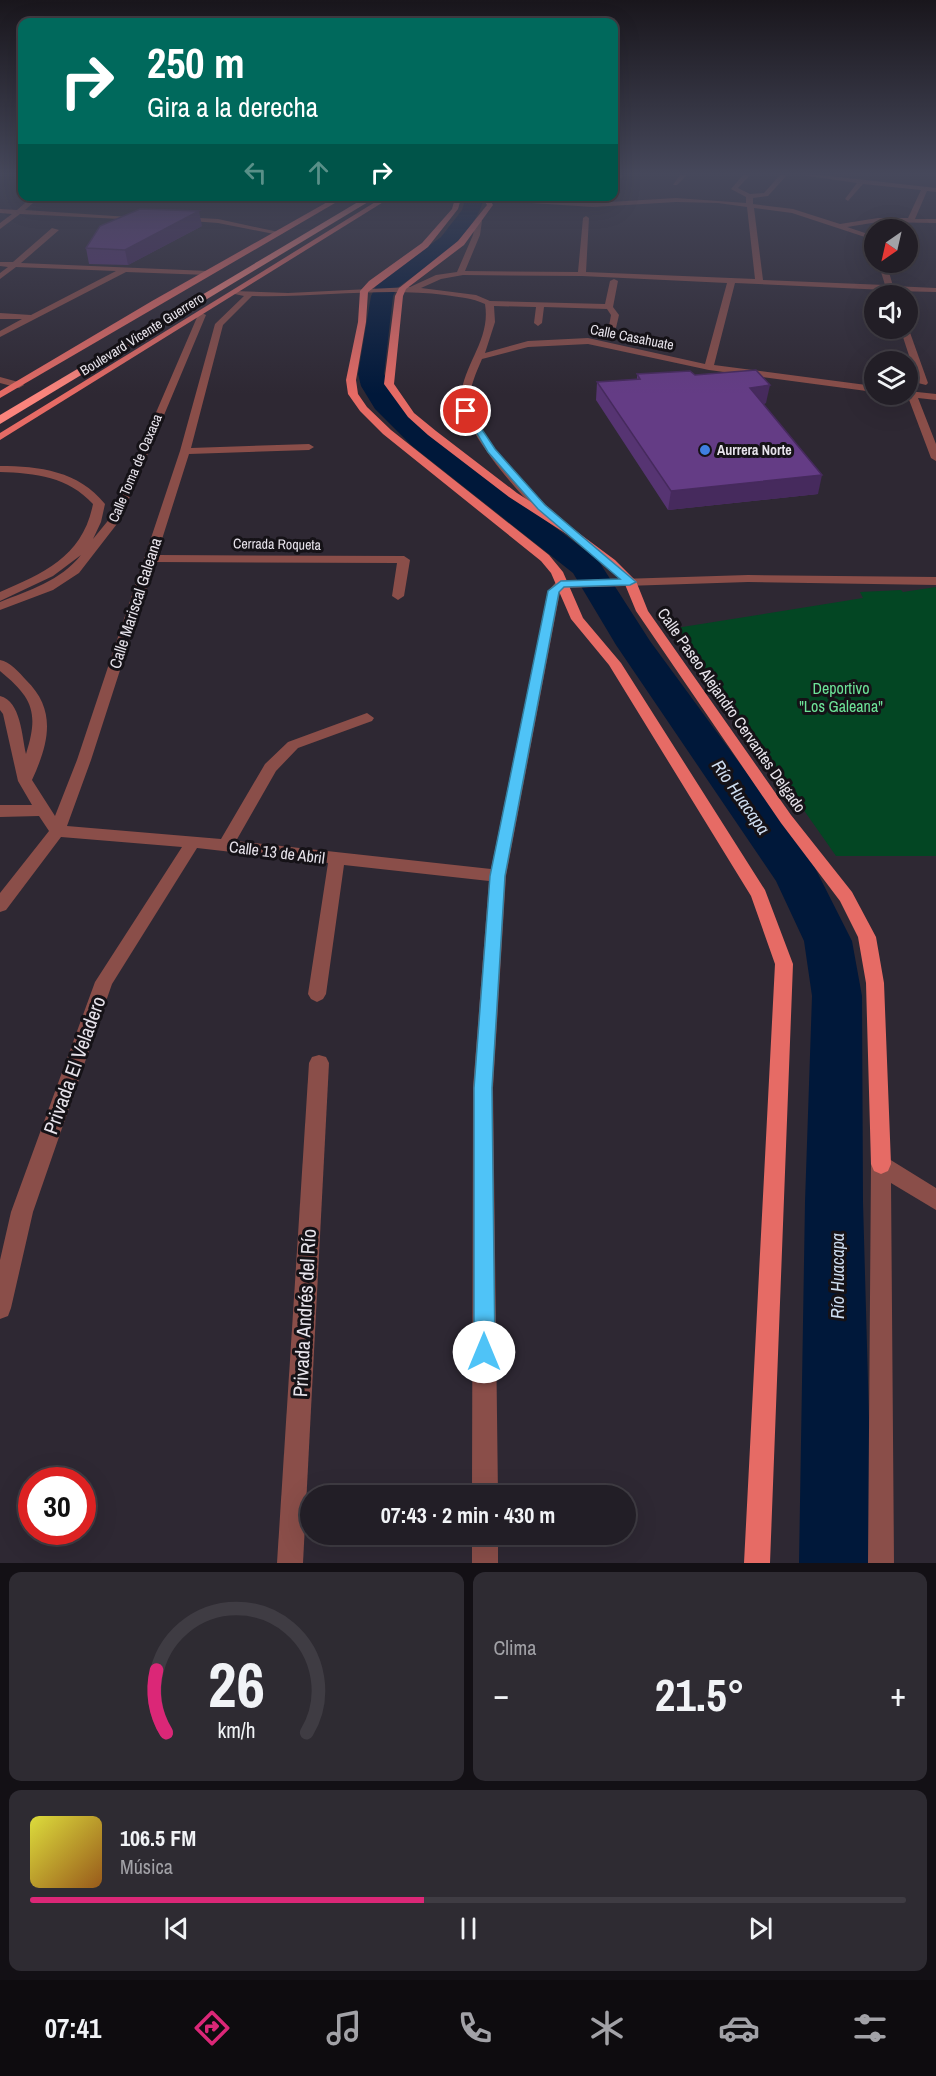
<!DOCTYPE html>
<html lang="es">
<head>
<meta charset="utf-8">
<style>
  :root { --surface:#221e26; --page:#2e2b32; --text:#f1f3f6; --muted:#a2a2a7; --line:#3f3c43; --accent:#db2777 }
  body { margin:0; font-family:"Archivo Narrow",sans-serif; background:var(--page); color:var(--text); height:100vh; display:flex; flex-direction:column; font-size:22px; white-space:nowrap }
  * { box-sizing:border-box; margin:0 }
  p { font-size:20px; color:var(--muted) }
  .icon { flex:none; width:33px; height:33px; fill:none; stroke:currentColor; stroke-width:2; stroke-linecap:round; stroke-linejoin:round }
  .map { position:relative; height:1563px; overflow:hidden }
  .panel { display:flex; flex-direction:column; gap:9px; padding:9px; background:#131015; flex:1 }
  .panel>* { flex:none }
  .hud { position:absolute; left:18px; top:18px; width:600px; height:183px; border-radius:12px; box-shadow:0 6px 24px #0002,0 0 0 2px var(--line); background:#00695c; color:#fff; overflow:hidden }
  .needle { width:39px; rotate:214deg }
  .controls { position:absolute; left:864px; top:219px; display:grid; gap:12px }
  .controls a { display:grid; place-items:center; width:54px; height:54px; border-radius:50%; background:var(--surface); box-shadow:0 6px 24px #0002,0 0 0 2px var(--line); font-size:30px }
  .speed { position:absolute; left:18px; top:1467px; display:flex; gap:12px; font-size:30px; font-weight:700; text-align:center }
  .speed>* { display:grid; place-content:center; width:78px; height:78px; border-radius:50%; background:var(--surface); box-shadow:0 6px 24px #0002,0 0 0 2px var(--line); line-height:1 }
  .speed .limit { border:9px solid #d22; background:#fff; color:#111 }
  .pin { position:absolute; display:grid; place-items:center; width:51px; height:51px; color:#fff; margin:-26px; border:3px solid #fff; border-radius:50%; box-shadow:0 2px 6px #0007 }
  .me { position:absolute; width:66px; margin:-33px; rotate:0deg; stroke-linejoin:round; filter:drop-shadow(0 0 4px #0008) }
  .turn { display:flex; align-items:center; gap:21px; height:126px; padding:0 30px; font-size:27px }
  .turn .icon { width:78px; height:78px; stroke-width:2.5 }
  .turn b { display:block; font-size:42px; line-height:51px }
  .lanes { display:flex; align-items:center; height:57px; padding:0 30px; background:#0003; justify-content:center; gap:30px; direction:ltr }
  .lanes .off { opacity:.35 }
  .big { font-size:45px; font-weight:800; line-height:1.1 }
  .panel .tile { flex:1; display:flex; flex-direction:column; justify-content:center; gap:9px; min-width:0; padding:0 21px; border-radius:12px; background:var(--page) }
  .panel .dial { align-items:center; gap:0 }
  .dial svg { height:156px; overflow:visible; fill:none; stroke:var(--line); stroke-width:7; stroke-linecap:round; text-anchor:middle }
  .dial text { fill:var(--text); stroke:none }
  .song { display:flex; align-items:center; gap:18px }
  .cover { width:72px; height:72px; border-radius:9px; background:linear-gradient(135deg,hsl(60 70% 55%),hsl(30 70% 35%)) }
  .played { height:6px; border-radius:3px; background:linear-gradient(90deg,var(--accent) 45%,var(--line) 45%) }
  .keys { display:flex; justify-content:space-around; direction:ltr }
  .heat { display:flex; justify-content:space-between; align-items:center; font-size:33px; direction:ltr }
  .panel .tiles { flex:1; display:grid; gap:9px; grid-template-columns:1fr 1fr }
  .tile:last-child { grid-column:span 2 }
  .trip { position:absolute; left:300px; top:1485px; width:336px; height:60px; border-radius:30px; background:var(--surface); box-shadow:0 6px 24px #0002,0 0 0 2px var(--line); font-weight:800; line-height:60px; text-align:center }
  .tabs { display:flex; height:96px; justify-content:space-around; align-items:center; background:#0e0c0f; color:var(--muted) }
  .tabs .icon { width:42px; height:42px }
  .tabs .active { color:var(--accent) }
  .tabs b { font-size:27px; color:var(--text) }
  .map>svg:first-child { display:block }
  .green { fill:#034623 }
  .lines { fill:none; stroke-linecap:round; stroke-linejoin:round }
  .river { fill:#00183a; fill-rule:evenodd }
  .minor { fill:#8a4e49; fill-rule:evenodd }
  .major { fill:#e66b65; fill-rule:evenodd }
  .highway { fill:#fa847c; fill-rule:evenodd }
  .wall { fill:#563472 }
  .shaded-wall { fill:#462a5d }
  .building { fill:#643c85; stroke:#462a5d; stroke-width:1.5 }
  .route { fill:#4fc3f7; stroke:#337fa1; stroke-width:1.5 }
  .shop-dot { fill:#3f7fe0; stroke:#151217; stroke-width:2 }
  .labels { text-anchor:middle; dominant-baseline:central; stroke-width:6; stroke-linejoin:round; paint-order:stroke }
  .far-street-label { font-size:14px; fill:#e7e3eb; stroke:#151217 }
  .far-poi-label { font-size:14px; font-weight:bold; fill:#e7e3eb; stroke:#151217; text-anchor:start }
  .street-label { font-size:16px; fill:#e7e3eb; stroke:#151217 }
  .park-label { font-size:16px; fill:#6de398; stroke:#151217 }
  .water-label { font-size:18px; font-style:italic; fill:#cddcef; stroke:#151217 }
  .near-street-label { font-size:20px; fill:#e7e3eb; stroke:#151217 }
</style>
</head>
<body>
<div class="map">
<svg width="936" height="1563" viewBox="0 0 936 1563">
  <rect width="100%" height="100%" fill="#2e2833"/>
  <path class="green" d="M 936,587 L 936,856 L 836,856 L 676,628 L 863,598 L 860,592 L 901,590 L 903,592 Z"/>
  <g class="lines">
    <path class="river" d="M 463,196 L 483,196 L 484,199 C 471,241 431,263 397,288 L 393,296 L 384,374 L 395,398 L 431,433 L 598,560 L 650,641 L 812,862 L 852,941 L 862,996 L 863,1202 L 873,1563 L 799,1563 L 805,1202 L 812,996 L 804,941 L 776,881 L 616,645 L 573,573 L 411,445 L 375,409 L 361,386 L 358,374 L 371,296 L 377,284 L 441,237 L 462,210 L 465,200 Z"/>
    <g class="minor">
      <path d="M 625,175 L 621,178 L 618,176 L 618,175 Z"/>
      <path d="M 680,175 L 687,175 L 677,185 L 673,185 Z"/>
      <path d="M 743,175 L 750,175 L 738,188 L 750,194 L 764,193 L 780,175 L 787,175 L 768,196 L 753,198 L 753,204 L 793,209 L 840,224 L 878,218 L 908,218 L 921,190 L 863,184 L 848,201 L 845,199 L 857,183 L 801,175 L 821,175 L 936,188 L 936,192 L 927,191 L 915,219 L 936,219 L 936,223 L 878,222 L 847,227 L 874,236 L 874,240 L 792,213 L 754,208 L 763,280 L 885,285 L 878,262 L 886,262 L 893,286 L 936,288 L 936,292 L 894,291 L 896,296 L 888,296 L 886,290 L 735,283 L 714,365 L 874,386 L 874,392 L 709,370 L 588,344 L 528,347 L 482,359 C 476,373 469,388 470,403 C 473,441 541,501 569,525 L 571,527 L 565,530 C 538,522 458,426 461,396 C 464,363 491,339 485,304 C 472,298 459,297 445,295 C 381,287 317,298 252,296 L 223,325 L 191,448 L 309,444 L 314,447 L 309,450 L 189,454 L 157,555 L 404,556 L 410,560 L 404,596 L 398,600 L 392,596 L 397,563 L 155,562 L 91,760 L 67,826 L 221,839 L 265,764 L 288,742 L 367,713 L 374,718 L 372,721 L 298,748 L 276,771 L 236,841 L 491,869 L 548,591 L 557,581 L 748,575 L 936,577 L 936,585 L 748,582 L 564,588 L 560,592 L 506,876 L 493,1088 L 498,1496 L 472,1496 L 473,1088 L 489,881 L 344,865 L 326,994 L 323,999 L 317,1002 L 311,999 L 308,994 L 328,863 L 197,848 L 112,984 L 33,1212 L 11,1308 L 8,1316 L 0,1319 L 0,1260 L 11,1212 L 95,982 L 182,847 L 61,837 L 6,910 L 0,912 L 0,893 L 49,831 L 39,816 L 0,817 L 0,805 L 32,805 L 18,781 L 3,714 L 0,710 L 0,696 C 21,701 22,737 26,754 C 39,713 33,698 0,671 L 0,660 C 10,662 19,672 26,680 C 57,710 49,743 32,780 L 55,816 L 77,760 L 180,451 L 215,324 L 244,296 L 230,293 L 234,291 L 288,293 L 410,287 L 436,275 L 457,272 L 473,235 L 476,221 L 479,219 L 482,221 L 480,235 L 465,271 L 578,272 L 583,218 L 586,216 L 589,218 L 586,272 L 755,279 L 747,207 L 718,203 L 676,202 L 593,207 L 484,200 L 487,198 L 593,203 L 676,198 L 746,203 L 746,197 L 731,189 ZM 463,275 L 582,276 L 727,283 L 705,364 L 588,338 L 528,341 L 485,353 L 495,322 L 494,306 L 536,307 L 534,323 L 538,326 L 542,323 L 544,307 L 607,309 L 611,315 L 609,326 L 616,328 L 619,315 L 613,307 L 618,281 L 614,279 L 610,281 L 605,304 L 490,301 L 476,295 L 421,288 L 441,279 Z"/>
      <path d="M 33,196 L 41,196 L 25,210 L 144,218 L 141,220 L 20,214 L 0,229 L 0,223 L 12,214 L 0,213 L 0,209 L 17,210 Z"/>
      <path d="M 180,217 L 218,219 L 283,233 L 279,235 L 218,223 L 178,220 Z"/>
      <path d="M 52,228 L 59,230 L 21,263 L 208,271 L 212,273 L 208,275 L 126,272 L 0,337 L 0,331 L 22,319 L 0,319 L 0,313 L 31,315 L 116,271 L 16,267 L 0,279 L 0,273 L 8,267 L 0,266 L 0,262 L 13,262 Z"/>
      <path d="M 202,313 L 206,315 L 120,520 L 79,573 L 53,590 L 0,610 L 0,602 C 30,590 60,581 81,555 L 53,576 L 0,601 L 0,592 C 44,573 83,556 93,504 C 68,477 36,473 0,472 L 0,466 C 39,466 79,471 105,504 L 101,522 L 93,539 L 111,517 L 198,315 Z"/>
      <path d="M 908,327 L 928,383 L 926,385 L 918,383 L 900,328 Z"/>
      <path d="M 0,377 L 22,383 L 24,385 L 19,388 L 0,383 Z"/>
      <path d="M 908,391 L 936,394 L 936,400 L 918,398 L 936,444 L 936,461 L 931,458 L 908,397 L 904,394 L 908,394 Z"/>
      <path d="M 319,1055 L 326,1057 L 329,1063 L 303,1563 L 277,1563 L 309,1063 L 312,1057 Z"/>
      <path d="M 881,1154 L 936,1188 L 936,1210 L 891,1183 L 894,1563 L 868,1563 L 871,1164 L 874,1157 Z"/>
      <rect x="472" y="1534" width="26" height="29"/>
    </g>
    <g class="major">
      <path d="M 338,196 L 347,196 L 0,398 L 0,391 L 152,301 Z"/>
      <path d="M 385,196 L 393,196 L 0,440 L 0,433 Z"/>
      <path d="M 451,196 L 458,196 L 460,202 L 458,209 L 428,247 L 368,292 L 366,322 L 356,380 L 358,394 L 367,407 L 391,430 L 549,555 L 563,572 L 583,618 L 621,663 L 765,890 L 793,964 L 770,1563 L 744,1563 L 775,964 L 751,896 L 609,665 L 571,619 L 551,573 L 541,561 L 383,434 L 360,411 L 348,394 L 346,380 L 358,322 L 360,291 L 369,281 L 422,243 L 452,209 L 454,202 Z"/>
      <path d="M 481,196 L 488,196 L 493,205 L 464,245 L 406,289 L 403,296 L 394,384 L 414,413 L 436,431 L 517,493 L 576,531 L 615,560 L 636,581 L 648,611 L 791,815 L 852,892 L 876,937 L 884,983 L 891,1164 L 888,1171 L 881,1174 L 874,1171 L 871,1164 L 866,983 L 858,937 L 840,901 L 781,823 L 636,611 L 624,582 L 607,566 L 568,535 L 509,497 L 428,435 L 408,417 L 384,384 L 395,296 L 399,288 L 458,241 L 487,205 Z"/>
    </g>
    <path class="highway" d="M 368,196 L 378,196 L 0,424 L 0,415 Z"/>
  </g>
  <g class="wall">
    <path d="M 202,226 L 128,265 L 89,264 L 86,248 Z"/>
    <path d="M 637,374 L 695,375 L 766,403 L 763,404 L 818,494 L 668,510 L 596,400 L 597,382 L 637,379 Z"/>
  </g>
  <g class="shaded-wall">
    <path d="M 199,211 L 202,226 L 128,265 L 125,250 Z"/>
    <path d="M 770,385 L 766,403 L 747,406 L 750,388 Z"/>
    <path d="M 822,475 L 818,494 L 668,510 L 671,491 Z"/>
  </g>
  <g class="building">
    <path d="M 140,209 L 199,211 L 125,250 L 86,248 L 100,226 Z"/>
    <path d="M 756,370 L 770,385 L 750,388 L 822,475 L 671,491 L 597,382 L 640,379 L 637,374 L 690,371 L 695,375 Z"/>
  </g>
  <linearGradient id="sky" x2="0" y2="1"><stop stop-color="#19161c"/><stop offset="0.44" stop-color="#46485b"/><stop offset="1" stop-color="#46485b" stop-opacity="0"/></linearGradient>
  <rect width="936" height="394" fill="url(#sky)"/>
  <path class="route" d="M 463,410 L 469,410 L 495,449 L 545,505 L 636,582 L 630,585 L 564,587 L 559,592 L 505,876 L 492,1088 L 495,1352 L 492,1359 L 484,1362 L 477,1359 L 474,1352 L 474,1088 L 490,876 L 548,591 L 561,581 L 620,579 L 538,509 L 488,452 Z"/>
  <circle class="shop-dot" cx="705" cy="450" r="6"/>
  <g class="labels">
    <g class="far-street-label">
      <text transform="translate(142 334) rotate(-32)">Boulevard Vicente Guerrero</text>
      <text transform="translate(632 337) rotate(11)">Calle Casahuate</text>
      <text transform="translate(135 468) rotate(-67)">Calle Toma de Oaxaca</text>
      <text transform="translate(277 544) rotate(1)">Cerrada Roqueta</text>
    </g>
    <g class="far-poi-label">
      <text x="717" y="450">Aurrera Norte</text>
    </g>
    <g class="street-label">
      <text transform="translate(135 603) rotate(-72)">Calle Mariscal Galeana</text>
      <text transform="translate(732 710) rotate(55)">Calle Paseo Alejandro Cervantes Delgado</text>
      <text transform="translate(277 852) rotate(7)">Calle 13 de Abril</text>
    </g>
    <g class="park-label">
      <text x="841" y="688">Deportivo<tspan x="841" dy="18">"Los Galeana"</tspan></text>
    </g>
    <g class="water-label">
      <text transform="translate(741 797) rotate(55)">Río Huacapa</text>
      <text transform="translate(837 1276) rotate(-90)">Río Huacapa</text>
    </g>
    <g class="near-street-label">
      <text transform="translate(74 1065) rotate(-70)">Privada El Veladero</text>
      <text transform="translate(304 1313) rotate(-87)">Privada Andrés del Río</text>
    </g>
  </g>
</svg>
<div class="controls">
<a><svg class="needle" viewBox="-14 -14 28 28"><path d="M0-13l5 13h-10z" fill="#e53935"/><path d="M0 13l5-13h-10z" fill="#a2a2a7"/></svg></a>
<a><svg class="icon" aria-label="sound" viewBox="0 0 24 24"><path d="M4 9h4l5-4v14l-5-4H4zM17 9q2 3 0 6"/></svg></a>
<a><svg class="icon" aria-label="layers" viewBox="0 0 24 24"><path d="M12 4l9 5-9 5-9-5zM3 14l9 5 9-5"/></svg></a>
</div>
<div class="speed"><div class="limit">30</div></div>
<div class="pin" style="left:466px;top:411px;background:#d93025"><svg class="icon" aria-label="arrive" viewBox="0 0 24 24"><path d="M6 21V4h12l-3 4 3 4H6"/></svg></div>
<svg class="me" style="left:484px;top:1352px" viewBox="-20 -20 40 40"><circle r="19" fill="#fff"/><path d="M0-13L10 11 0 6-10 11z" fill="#4fc3f7"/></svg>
<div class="trip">07:43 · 2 min · 430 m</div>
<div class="hud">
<div class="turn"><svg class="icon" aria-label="right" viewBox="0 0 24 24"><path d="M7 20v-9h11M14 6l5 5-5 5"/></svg><div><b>250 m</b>Gira a la derecha</div></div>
<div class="lanes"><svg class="icon off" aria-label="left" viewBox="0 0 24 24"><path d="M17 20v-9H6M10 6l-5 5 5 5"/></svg><svg class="icon off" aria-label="ahead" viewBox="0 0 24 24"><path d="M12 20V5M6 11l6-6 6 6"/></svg><svg class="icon" aria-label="right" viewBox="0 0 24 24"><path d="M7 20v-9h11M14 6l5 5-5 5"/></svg></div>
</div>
</div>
<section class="panel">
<div class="tiles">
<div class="tile dial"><svg viewBox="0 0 100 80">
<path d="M14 69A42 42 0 1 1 86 69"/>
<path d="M14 69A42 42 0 0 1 9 37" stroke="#db2777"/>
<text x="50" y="56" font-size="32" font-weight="700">26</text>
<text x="50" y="72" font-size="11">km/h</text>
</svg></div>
<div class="tile"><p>Clima</p>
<div class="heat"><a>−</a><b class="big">21.5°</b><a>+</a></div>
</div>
<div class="tile">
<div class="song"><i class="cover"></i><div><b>106.5 FM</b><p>Música</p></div></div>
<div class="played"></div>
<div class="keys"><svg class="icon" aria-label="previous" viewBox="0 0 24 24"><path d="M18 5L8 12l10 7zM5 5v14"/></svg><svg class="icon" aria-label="pause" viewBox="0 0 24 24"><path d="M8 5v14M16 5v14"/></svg><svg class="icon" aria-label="next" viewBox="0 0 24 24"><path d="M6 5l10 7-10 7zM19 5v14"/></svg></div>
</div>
</div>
</section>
<nav class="tabs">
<b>07:41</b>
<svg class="icon active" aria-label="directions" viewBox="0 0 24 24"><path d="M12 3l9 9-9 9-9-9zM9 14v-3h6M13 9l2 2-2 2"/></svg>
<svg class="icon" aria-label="music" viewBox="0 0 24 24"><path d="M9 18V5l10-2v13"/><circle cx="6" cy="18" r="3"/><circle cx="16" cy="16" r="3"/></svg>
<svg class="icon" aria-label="phone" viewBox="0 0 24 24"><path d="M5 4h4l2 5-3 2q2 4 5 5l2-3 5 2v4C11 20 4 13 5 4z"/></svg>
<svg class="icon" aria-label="climate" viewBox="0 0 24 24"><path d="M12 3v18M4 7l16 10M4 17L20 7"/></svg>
<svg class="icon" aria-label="car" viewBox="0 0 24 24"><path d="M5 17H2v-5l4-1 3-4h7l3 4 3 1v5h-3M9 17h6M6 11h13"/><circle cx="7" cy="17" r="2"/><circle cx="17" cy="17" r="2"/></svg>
<svg class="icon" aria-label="filters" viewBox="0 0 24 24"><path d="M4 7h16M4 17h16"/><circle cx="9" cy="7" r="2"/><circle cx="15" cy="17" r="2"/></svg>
</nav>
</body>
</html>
